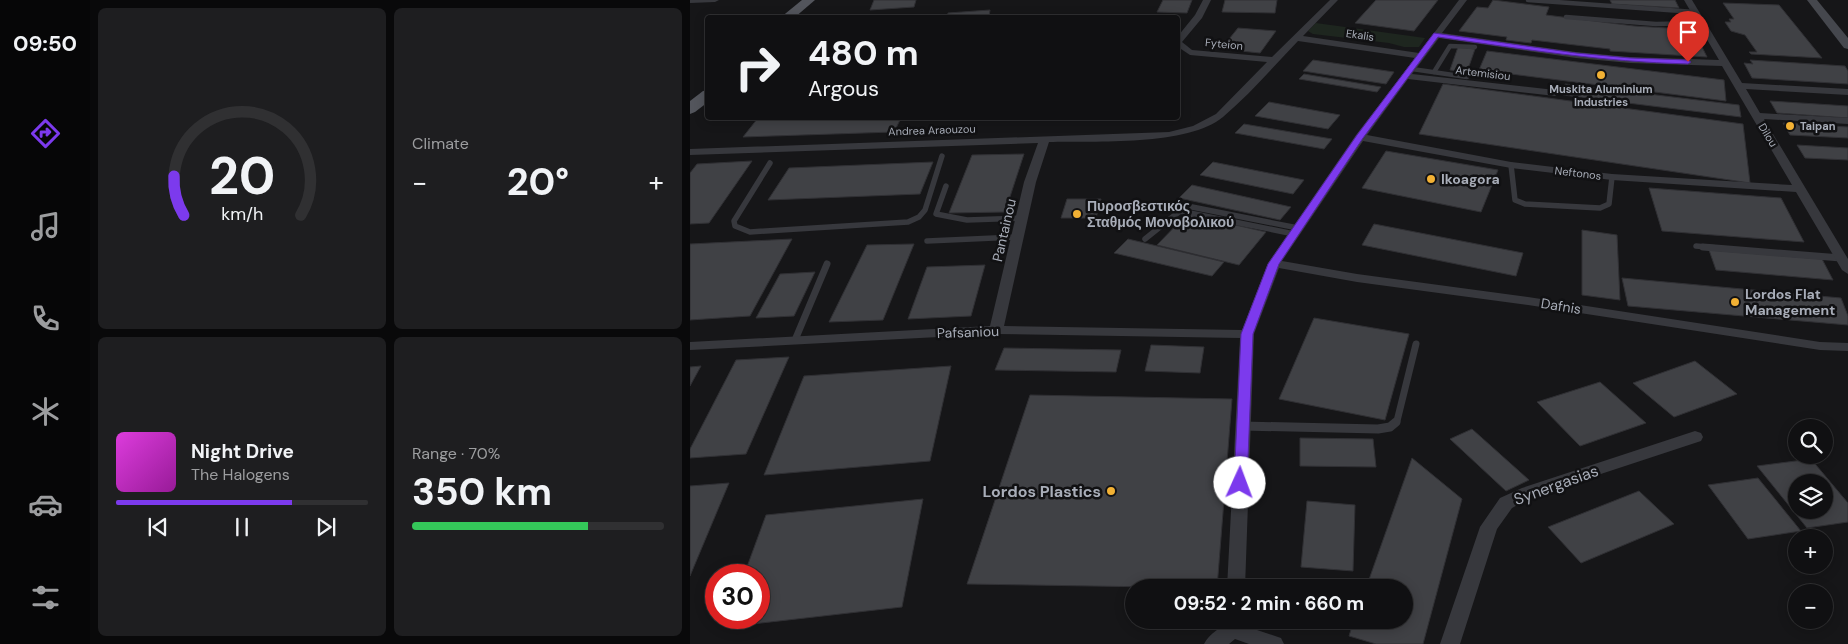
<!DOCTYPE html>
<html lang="en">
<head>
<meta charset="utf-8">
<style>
  :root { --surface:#101012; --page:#1e1e20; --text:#f1f3f6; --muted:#9c9d9f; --line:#303032; --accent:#7c3aed }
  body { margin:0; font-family:"DM Sans",sans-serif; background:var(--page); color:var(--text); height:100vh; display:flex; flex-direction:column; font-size:19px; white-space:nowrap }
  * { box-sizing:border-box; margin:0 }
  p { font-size:16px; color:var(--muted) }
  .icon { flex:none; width:28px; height:28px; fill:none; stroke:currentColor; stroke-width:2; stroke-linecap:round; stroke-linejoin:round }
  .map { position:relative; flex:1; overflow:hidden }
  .drawer { display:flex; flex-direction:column; gap:8px; padding:8px; background:#09090a; width:600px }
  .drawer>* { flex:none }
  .guide { position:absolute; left:15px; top:15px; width:475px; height:105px; border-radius:5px; box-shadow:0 2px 12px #0003,0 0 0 1px var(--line); background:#101012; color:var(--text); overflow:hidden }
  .buttons { position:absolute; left:1098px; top:419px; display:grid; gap:10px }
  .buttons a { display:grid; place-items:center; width:45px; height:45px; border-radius:50%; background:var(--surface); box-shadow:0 2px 12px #0003,0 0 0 1px var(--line); font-size:25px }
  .speed { position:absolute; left:15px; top:564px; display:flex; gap:10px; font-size:25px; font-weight:700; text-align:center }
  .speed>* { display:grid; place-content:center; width:65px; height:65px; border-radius:50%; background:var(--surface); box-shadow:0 2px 12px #0003,0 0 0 1px var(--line); line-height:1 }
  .speed .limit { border:8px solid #d22; background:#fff; color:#111 }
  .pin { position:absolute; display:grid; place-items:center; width:42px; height:42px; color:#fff; margin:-51px -21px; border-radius:50% 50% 50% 0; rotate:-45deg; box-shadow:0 0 5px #0007 }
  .pin .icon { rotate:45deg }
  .me { position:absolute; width:55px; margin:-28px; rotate:2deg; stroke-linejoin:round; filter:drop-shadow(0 0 4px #0008) }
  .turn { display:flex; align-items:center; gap:18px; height:105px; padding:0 20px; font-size:22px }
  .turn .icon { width:65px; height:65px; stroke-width:2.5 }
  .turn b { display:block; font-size:35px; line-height:42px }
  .big { font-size:38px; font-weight:700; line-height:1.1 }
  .drawer .card { flex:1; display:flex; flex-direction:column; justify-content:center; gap:8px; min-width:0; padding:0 18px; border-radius:8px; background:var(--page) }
  .drawer .dial { align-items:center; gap:0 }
  .dial svg { height:130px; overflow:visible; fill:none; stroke:var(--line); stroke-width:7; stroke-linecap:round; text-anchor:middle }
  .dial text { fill:var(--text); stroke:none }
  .song { display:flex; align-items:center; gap:15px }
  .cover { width:60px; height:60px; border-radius:8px; background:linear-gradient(135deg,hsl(300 70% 55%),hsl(300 70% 35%)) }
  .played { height:5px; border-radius:2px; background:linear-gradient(90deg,var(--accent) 70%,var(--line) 70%) }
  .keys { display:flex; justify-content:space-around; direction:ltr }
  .heat { display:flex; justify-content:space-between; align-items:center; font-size:28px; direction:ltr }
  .charge { height:8px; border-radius:4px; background:linear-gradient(90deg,#34c759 70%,var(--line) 0) }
  .drawer .tiles { flex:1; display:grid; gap:8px; grid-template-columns:repeat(2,1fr) }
  .trip { position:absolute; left:435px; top:579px; width:288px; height:50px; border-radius:25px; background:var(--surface); box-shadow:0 2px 12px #0003,0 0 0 1px var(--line); font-weight:700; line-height:50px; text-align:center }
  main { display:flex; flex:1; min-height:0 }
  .tab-bar { display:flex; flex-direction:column; width:90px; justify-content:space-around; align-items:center; background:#060607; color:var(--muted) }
  .tab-bar .icon { width:35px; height:35px }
  .tab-bar .on { color:var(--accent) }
  .tab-bar b { font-size:22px; color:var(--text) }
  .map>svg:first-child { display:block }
  .green { fill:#1e261f }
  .building { fill:#404145; stroke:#303034; fill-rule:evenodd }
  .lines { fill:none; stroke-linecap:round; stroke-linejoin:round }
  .lane-far3 { stroke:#37383d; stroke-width:4.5 }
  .lane-far2 { stroke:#37383d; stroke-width:5.5 }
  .lane-far1 { stroke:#37383d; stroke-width:7 }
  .lane { stroke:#37383d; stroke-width:9 }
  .street { fill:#37383d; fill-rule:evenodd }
  .secondary { fill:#45474d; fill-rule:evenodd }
  .primary { fill:#53555c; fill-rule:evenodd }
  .route { fill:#7c3aed; stroke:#51269a }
  .poi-dot { fill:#f2b134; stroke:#111113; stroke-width:2 }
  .labels { text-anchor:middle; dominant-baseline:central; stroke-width:5; stroke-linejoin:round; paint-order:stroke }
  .far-street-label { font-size:11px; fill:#a8adb8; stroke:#111113 }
  .far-poi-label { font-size:11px; font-weight:bold; fill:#a8adb8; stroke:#111113 }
  .poi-label { font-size:14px; font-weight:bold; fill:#a8adb8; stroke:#111113; text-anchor:start }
  .street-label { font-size:14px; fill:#a8adb8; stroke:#111113 }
  .near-street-label { font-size:16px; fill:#a8adb8; stroke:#111113 }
  .near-poi-label { font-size:16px; font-weight:bold; fill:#a8adb8; stroke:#111113; text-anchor:end }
</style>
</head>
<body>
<main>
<nav class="tab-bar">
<b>09:50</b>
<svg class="icon on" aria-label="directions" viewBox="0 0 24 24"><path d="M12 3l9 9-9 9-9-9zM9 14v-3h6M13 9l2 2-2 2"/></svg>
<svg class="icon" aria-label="music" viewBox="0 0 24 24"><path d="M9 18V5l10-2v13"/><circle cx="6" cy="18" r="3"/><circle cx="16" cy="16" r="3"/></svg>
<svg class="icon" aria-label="phone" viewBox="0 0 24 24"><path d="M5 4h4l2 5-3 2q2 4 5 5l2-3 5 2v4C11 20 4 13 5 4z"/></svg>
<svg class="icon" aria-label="climate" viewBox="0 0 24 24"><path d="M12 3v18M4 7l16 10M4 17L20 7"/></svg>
<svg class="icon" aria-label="car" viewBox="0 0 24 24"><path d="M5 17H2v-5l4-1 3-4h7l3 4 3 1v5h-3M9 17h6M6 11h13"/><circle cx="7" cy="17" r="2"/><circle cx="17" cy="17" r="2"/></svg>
<svg class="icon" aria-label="filters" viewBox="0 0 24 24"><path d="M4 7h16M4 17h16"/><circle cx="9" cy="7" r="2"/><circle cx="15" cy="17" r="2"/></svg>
</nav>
<section class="drawer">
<div class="tiles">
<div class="card dial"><svg viewBox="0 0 100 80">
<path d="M14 69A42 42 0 1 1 86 69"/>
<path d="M14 69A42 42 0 0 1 8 45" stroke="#7c3aed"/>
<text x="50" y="56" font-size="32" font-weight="700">20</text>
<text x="50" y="72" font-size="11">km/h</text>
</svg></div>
<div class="card"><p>Climate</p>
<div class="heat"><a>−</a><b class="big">20°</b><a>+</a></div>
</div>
<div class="card">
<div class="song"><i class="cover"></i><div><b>Night Drive</b><p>The Halogens</p></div></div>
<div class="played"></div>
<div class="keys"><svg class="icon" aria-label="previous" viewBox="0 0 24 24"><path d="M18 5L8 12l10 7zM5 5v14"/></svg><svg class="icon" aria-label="pause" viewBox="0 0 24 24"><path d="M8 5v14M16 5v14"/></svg><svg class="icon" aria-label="next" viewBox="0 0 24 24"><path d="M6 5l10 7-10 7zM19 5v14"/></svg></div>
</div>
<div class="card"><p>Range · 70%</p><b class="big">350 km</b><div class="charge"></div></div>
</div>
</section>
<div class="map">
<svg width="1158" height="644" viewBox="0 0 1158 644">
  <rect width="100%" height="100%" fill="#161618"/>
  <path class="green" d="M 626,23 L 735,38 L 729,47 L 714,47 L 699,43 L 623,34 L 618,31 Z"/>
  <g class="building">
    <path d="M 184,0 L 226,0 L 224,7 L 180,10 Z"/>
    <path d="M 473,0 L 502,0 L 497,13 L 467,12 Z"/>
    <path d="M 535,0 L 587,0 L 585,13 L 532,12 Z"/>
    <path d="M 686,0 L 748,0 L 724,31 L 665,23 Z"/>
    <path d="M 803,0 L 859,7 L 856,15 L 944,26 L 993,29 L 997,35 L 1006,35 L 1017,57 L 920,51 L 920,49 L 842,40 L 841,43 L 816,40 L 817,37 L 769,31 L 787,7 L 798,8 Z"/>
    <path d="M 920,0 L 985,0 L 989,8 L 922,4 Z"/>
    <path d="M 1033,3 L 1089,5 L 1132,58 L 1061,54 L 1059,52 L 1067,52 L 1055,35 L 1041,31 L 1035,22 L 1041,22 L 1039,19 L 1044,19 Z"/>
    <path d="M 300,10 L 299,17 L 257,18 L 258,13 Z"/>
    <path d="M 548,28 L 586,31 L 570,53 L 531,49 Z"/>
    <path d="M 768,47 L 785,49 L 777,72 L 760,70 Z"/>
    <path d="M 797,51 L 1034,80 L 1036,101 L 789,70 Z"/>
    <path d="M 623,60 L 704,72 L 696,84 L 613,71 Z"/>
    <path d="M 1060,60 L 1155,66 L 1158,71 L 1158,84 L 1062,78 L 1054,63 L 1063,64 Z"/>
    <path d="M 614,74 L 691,87 L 687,92 L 609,79 Z"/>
    <path d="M 753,84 L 1053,124 L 1060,183 L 729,134 Z"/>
    <path d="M 875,84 L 1049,105 L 1051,117 L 873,95 Z"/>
    <path d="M 1080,101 L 1158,106 L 1158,118 L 1087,113 Z"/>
    <path d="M 579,102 L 650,115 L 638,129 L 565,116 Z"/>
    <path d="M 68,118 L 211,118 L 204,132 L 53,137 Z"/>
    <path d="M 1093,123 L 1158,127 L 1158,138 L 1100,135 Z"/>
    <path d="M 554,124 L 642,139 L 634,149 L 545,133 Z"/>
    <path d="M 1107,145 L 1158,148 L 1158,160 L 1115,158 Z"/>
    <path d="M 696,151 L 808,170 L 791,212 L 672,188 Z"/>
    <path d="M 334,154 L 315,212 L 259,213 L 282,155 Z"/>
    <path d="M 62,161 L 19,223 L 0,224 L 0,173 L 7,164 Z"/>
    <path d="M 243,162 L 230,194 L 78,200 L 99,168 Z"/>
    <path d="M 523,162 L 614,180 L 603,194 L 510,175 Z"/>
    <path d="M 502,185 L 601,207 L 590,220 L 489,198 Z"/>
    <path d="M 959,188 L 1091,198 L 1114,242 L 972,231 Z"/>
    <path d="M 377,199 L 411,199 L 406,218 L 371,218 Z"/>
    <path d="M 497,214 L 576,232 L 549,265 L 467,245 Z"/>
    <path d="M 684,224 L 833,253 L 826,276 L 672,245 Z"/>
    <path d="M 892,230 L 927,235 L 930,300 L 892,295 Z"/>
    <path d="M 102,239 L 60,316 L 0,320 L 0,244 Z"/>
    <path d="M 438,239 L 534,262 L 522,276 L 424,253 Z"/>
    <path d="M 224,244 L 193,320 L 139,322 L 177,245 Z"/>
    <path d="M 1019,250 L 1132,259 L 1143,280 L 1026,270 Z"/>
    <path d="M 295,265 L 281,316 L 218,319 L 237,267 Z"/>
    <path d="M 125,272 L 104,316 L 66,318 L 90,274 Z"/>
    <path d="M 932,278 L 1151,298 L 1158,316 L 1158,325 L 938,306 Z"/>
    <path d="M 624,318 L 719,334 L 695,420 L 589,399 Z"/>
    <path d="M 461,345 L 514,347 L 510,373 L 455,371 Z"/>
    <path d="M 314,348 L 431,350 L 426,372 L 305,370 Z"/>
    <path d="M 99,357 L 56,454 L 0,458 L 0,449 L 46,360 Z"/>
    <path d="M 1005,361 L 1047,394 L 984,417 L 943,383 Z"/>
    <path d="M 11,366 L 0,386 L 0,367 Z"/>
    <path d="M 261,366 L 240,461 L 74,475 L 114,376 Z"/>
    <path d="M 910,382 L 956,423 L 890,446 L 847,402 Z"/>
    <path d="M 340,395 L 542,399 L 527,588 L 277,584 Z"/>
    <path d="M 782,429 L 839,480 L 816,491 L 760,439 Z"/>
    <path d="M 610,438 L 683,439 L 686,467 L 610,466 Z"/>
    <path d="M 722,458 L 772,499 L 733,644 L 686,644 L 659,636 L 664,620 L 714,620 L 714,588 L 676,588 Z"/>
    <path d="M 1121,459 L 1158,503 L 1158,522 L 1117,528 L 1067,466 ZM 1106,482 L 1134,482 L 1134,510 L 1106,510 Z"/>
    <path d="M 1068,478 L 1111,531 L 1058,539 L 1018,485 Z"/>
    <path d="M 39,483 L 0,576 L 0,486 Z"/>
    <path d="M 949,491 L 984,524 L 891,563 L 858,527 Z"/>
    <path d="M 233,499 L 212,607 L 36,627 L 39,618 L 69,618 L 69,575 L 54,575 L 76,515 Z"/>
    <path d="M 617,501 L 665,505 L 663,571 L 611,567 Z"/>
  </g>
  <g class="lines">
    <g class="lane-far3">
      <path d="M 838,0 L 1005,12"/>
      <path d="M 876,17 L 966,24 L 1012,23"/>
      <path d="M 722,69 L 777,77"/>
      <path d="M 744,72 L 760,46 L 785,47"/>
    </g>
    <g class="lane-far2">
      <path d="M 80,163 L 44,221 L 45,226 L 60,232 L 218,222 L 229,217 L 235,210 L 252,156"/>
      <path d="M 821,165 L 825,200 L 835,204 L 910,208 L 919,204 L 922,177"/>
      <path d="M 256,186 L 246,214 L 277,220 L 332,218"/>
      <path d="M 487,204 L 608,228"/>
      <path d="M 455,239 L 490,211 L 604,234"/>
      <path d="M 237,241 L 327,237"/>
      <path d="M 1006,246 L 1028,248"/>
    </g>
    <g class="lane-far1">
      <path d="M 1013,247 L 1151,258"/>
      <path d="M 105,340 L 137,264"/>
      <path d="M 705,423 L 707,421 L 726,344"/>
    </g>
    <path class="lane" d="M 553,426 L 688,429 L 700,427 L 706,422"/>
    <g class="street">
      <path d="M 0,0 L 29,0 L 25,2 L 0,3 Z"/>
      <path d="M 513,0 L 521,0 L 512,18 L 492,42 L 502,50 L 582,57 L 640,0 L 648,0 L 613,36 L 729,53 L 769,0 L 777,0 L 752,33 L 886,52 L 940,57 L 1029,60 L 994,0 L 1002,0 L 1052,83 L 1158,89 L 1158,95 L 1056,89 L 1070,113 L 1158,118 L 1158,124 L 1074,119 L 1158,259 L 1158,274 L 1152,270 L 1106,192 L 922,180 L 821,168 L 673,141 L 592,261 L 667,274 L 838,297 L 1130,342 L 1158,343 L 1158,351 L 1130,350 L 838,305 L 667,282 L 589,268 L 564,334 L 555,588 L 537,588 L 550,338 L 306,334 L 0,350 L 0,342 L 300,326 L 334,182 L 348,143 L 0,155 L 0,149 L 479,132 L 503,126 L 526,114 L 577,62 L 500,55 L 488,47 L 488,36 L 505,15 ZM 749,38 L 886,58 L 940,63 L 1032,66 L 1102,185 L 922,174 L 821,162 L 677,135 L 718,79 L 865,96 L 870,93 L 865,90 L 722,74 ZM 608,41 L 725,58 L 666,135 L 578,263 L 552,330 L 314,326 L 346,182 L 359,142 C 404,141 499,146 533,117 C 560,94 584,66 608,41 Z"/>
      <path d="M 1005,431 L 1011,433 L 1013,437 L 1011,441 L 844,496 L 822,508 L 807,529 L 770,644 L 750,644 L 790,527 L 810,498 L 832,488 Z"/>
      <path d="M 543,622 L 591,638 L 594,644 L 559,644 L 545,639 L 539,644 L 514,644 C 519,634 532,625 543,622 Z"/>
    </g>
    <path class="secondary" d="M 1117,0 L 1127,0 L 1158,38 L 1158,49 L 1154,48 Z"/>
    <g class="primary">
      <path d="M 112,0 L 125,0 L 104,18 L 90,18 Z"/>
      <path d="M 18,90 L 18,102 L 5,112 L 0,114 L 0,101 L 13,91 Z"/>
    </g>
  </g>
  <path class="route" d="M 744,33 L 886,53 L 940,58 L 998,60 L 1001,62 L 998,64 C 914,62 832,49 748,37 L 673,138 L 589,264 L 563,334 L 557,483 L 555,487 L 546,487 L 544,483 L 551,334 L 578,264 L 667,135 Z"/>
  <g class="poi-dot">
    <circle cx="911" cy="75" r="5"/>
    <circle cx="1100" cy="126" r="5"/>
    <circle cx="741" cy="179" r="5"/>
    <circle cx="387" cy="214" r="5"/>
    <circle cx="1045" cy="302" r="5"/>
    <circle cx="421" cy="491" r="5"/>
  </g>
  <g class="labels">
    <g class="far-street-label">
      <text transform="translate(670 35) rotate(8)">Ekalis</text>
      <text transform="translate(534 44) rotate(6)">Fyteion</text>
      <text transform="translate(793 73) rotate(7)">Artemisiou</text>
      <text transform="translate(242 130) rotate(-2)">Andrea Araouzou</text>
      <text transform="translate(1078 135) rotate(59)">Dilou</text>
      <text transform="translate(888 173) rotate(7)">Neftonos</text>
    </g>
    <g class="far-poi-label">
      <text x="911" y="89">Muskita Aluminium<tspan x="911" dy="13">Industries</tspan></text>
      <text x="1110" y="126" text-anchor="start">Taipan</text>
    </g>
    <g class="poi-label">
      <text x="751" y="179">Ikoagora</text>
      <text x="397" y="206">Πυροσβεστικός<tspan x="397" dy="16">Σταθμός Μονοβολικού</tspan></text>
      <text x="1055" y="294">Lordos Flat<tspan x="1055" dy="16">Management</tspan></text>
    </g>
    <g class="street-label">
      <text transform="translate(314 230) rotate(-77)">Pantainou</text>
      <text transform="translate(871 306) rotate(9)">Dafnis</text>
      <text transform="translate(278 332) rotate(-2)">Pafsaniou</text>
    </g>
    <g class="near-street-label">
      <text transform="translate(866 485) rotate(-20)">Synergasias</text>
    </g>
    <g class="near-poi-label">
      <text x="411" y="491">Lordos Plastics</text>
    </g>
  </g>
</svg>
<div class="buttons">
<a><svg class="icon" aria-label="search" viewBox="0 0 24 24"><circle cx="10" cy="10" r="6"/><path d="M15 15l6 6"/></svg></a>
<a><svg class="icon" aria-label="layers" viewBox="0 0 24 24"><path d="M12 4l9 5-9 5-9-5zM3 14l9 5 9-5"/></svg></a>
<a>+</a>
<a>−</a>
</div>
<div class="speed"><div class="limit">30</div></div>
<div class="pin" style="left:998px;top:62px;background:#d93025"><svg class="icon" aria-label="arrive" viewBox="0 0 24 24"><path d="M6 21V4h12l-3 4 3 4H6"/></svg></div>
<svg class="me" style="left:550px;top:483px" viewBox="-20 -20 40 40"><circle r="19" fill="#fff"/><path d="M0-13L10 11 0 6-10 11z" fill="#7c3aed"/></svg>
<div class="trip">09:52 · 2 min · 660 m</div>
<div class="guide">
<div class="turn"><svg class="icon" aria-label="right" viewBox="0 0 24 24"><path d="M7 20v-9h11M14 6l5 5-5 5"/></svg><div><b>480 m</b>Argous</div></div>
</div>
</div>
</main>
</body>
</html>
